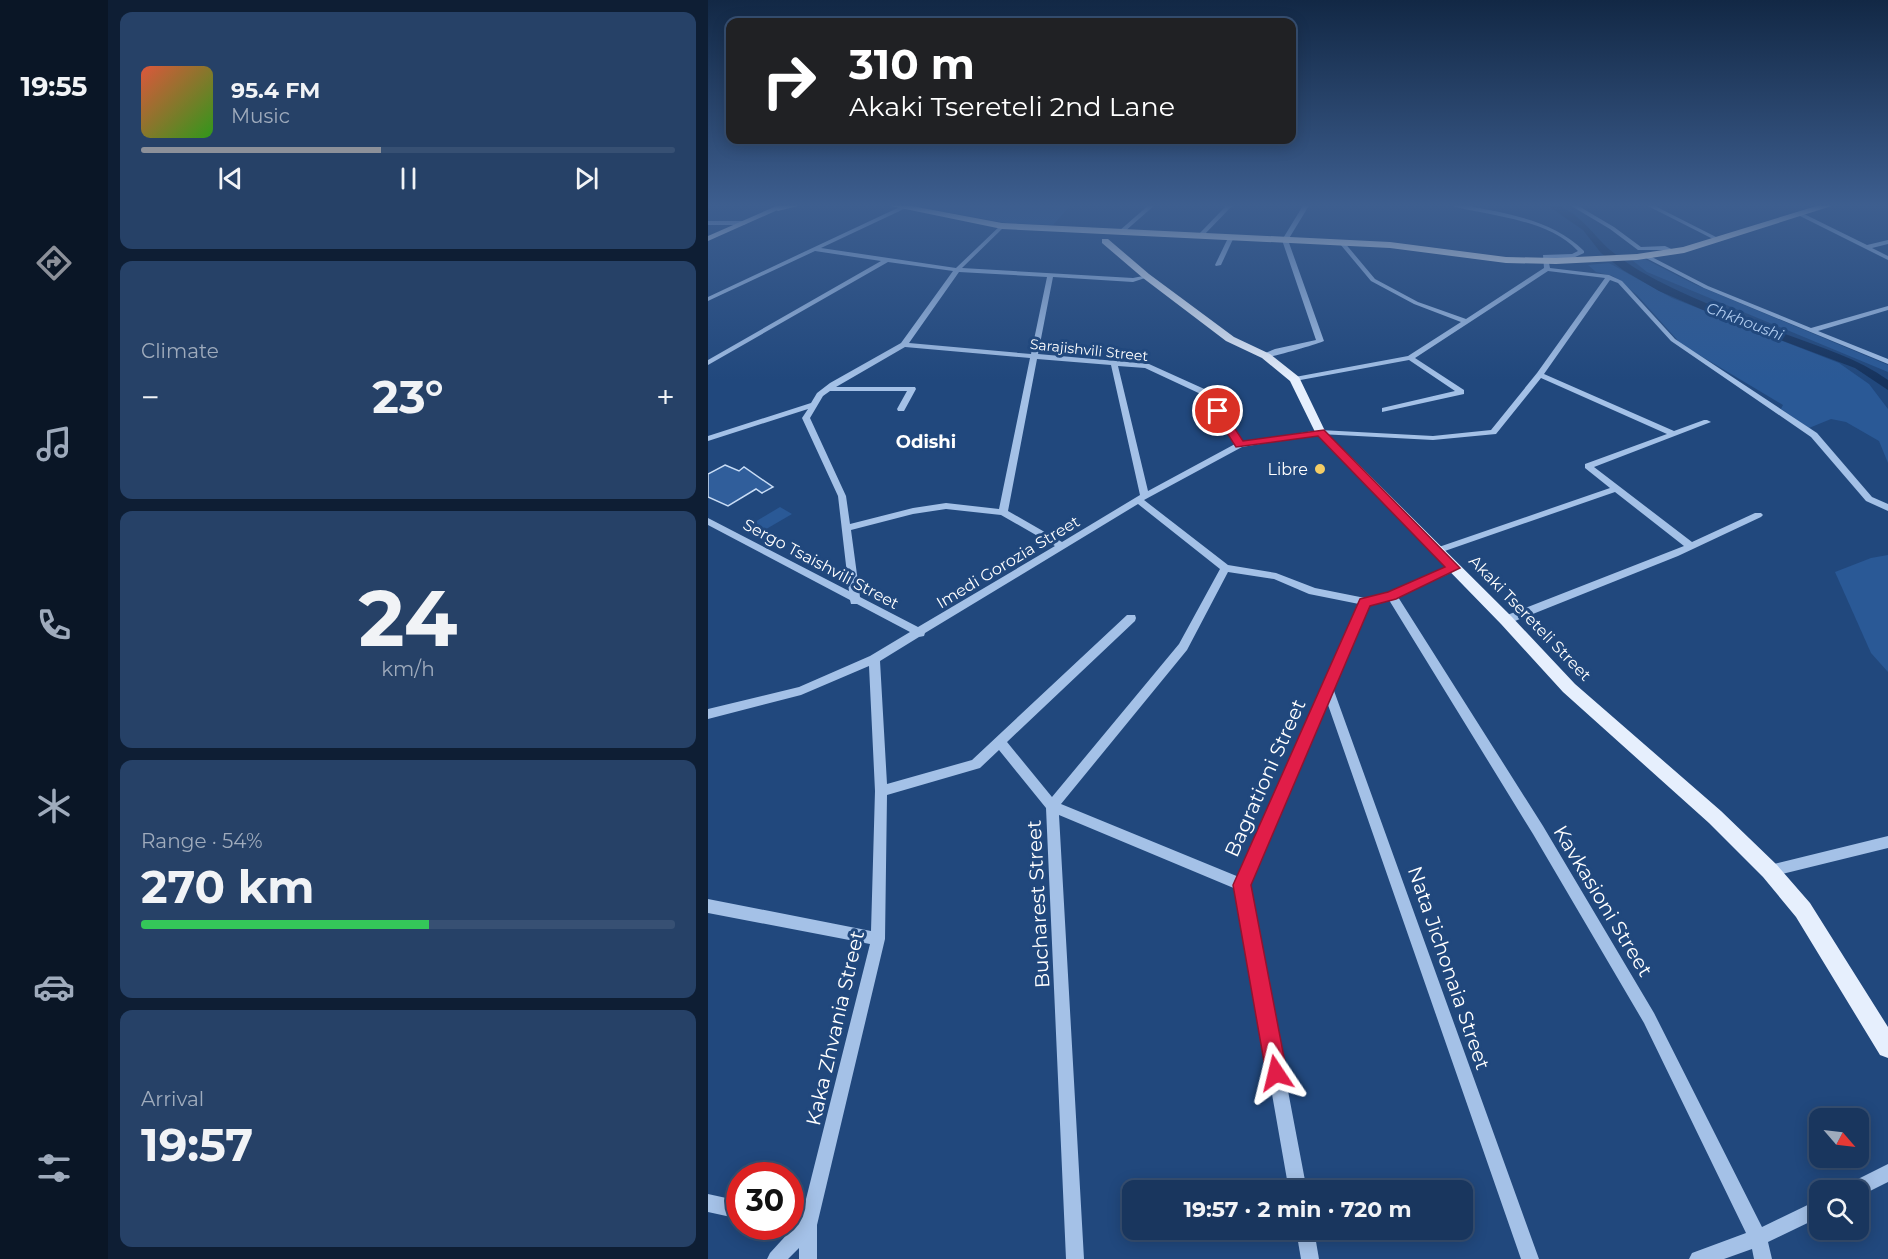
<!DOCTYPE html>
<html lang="en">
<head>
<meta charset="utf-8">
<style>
  :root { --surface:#19365e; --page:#264167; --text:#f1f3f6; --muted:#9fabbc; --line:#375073; --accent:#8c9099 }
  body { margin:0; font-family:Montserrat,sans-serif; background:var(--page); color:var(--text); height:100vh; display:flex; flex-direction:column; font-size:22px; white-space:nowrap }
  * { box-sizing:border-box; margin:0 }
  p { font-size:20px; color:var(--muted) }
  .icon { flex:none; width:33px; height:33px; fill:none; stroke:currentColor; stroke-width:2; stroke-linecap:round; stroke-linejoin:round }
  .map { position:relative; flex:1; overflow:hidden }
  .details { display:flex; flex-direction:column; gap:12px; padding:12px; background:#0e1e34; width:600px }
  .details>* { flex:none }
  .banner { position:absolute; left:18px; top:18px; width:570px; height:126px; border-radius:12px; box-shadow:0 3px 15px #0003,0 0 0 2px var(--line); background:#202124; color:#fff; overflow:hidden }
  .needle { width:39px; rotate:118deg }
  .fabs { position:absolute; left:1101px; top:1108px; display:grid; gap:12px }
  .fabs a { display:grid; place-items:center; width:60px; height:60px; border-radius:12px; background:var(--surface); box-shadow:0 3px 15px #0003,0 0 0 2px var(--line); font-size:30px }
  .speed { position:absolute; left:18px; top:1162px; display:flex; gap:12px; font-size:30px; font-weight:700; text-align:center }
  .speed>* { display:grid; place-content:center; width:78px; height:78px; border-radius:50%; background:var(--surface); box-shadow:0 3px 15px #0003,0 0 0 2px var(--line); line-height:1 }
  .speed .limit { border:9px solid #d22; background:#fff; color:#111 }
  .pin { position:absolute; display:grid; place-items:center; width:51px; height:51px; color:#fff; margin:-26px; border:3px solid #fff; border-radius:50%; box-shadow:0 2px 6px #0007 }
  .me { position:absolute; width:66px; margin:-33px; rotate:350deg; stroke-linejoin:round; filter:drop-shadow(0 0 4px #0008) }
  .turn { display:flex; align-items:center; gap:21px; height:126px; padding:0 24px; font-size:27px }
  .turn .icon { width:78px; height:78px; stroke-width:2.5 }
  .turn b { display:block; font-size:42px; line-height:51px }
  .big { font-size:45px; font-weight:700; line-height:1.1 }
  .details .widget { flex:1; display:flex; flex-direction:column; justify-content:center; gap:9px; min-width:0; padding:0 21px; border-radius:12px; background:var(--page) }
  .details .dial { align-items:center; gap:0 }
  .dial b { font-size:78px; line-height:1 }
  .song { display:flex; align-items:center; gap:18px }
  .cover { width:72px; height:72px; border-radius:9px; background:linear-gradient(135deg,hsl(10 70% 55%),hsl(110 70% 35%)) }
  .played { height:6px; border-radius:3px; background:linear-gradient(90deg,var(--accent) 45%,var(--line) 45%) }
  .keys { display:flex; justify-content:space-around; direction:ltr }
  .heat { display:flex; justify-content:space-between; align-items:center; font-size:33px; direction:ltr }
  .charge { height:9px; border-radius:4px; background:linear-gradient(90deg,#34c759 54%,var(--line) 0) }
  .trip { position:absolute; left:414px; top:1180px; width:351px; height:60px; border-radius:12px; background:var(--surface); box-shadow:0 3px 15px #0003,0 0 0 2px var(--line); font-weight:700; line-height:60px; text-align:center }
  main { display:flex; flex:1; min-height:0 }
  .menu { display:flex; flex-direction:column; width:108px; justify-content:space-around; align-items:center; background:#0a1626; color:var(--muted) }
  .menu .icon { width:42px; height:42px }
  .menu .on { color:var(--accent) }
  .menu b { font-size:27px; color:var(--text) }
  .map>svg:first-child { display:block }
  .green { fill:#2a5996 }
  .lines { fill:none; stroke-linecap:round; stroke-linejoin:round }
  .river { fill:#16335d; fill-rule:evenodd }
  .building { fill:#305e9b; stroke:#c8dcf5; stroke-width:1.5 }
  .minor { fill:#a4c1e7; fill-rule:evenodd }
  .major { fill:#e6effd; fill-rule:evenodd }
  .highway { fill:#fff; fill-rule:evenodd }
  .route { fill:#e11d48; stroke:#92132f; stroke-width:1.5 }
  .poi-dot { fill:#f4cd65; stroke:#21487d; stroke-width:2 }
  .labels { text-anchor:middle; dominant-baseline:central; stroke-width:6; stroke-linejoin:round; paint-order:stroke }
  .far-street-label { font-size:14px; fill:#fff; stroke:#21487d }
  .far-water-label { font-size:15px; font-style:italic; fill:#afcbef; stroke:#21487d }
  .poi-label { font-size:16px; fill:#fff; stroke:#21487d; text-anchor:end }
  .street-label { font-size:16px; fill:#fff; stroke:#21487d }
  .far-district-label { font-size:18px; font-weight:bold; fill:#fff; stroke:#21487d }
  .near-street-label { font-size:20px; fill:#fff; stroke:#21487d }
</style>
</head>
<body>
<main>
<nav class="menu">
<b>19:55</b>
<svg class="icon on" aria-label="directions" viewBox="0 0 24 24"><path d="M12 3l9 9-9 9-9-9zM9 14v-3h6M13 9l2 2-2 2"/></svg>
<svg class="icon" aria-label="music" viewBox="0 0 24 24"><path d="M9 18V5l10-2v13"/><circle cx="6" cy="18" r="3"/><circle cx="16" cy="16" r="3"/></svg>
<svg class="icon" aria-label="phone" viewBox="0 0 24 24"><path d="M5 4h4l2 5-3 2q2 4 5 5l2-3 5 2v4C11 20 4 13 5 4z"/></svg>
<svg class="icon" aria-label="climate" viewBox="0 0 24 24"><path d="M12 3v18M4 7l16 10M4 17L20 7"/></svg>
<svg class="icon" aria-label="car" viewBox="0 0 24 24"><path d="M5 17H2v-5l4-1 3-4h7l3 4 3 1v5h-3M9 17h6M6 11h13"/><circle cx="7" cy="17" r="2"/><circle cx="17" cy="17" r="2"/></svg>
<svg class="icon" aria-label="filters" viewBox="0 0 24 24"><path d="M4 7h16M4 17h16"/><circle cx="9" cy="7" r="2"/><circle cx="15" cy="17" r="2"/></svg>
</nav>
<section class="details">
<div class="widget">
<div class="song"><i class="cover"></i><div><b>95.4 FM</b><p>Music</p></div></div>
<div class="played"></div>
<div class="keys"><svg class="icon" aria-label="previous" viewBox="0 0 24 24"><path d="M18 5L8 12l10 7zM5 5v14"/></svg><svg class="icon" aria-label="pause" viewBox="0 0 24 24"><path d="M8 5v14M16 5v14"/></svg><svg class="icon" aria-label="next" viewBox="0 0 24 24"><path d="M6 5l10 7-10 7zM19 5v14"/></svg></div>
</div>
<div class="widget"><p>Climate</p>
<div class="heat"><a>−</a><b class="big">23°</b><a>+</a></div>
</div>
<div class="widget dial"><b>24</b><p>km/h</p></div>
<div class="widget"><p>Range · 54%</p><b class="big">270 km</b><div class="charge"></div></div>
<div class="widget"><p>Arrival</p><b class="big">19:57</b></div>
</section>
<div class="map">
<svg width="1180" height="1259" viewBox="0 0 1180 1259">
  <rect width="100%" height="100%" fill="#21487d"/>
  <g class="green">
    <path d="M 193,204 L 364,204 L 345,225 L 299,223 Z"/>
    <path d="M 937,259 L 986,284 L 1180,365 L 1180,372 L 939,272 L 924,260 Z"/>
    <path d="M 901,263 L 964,298 L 1131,363 L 1161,384 L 1180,409 L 1180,463 L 1171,441 L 1138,422 L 1123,419 L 1101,428 L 1073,409 L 1075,405 L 973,344 L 929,295 L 905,276 L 888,272 L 880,265 Z"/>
    <path d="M 72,507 L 84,514 L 53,532 L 42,525 Z"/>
    <path d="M 1180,555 L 1180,672 L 1163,653 L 1127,572 L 1163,558 Z"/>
  </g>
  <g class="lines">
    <path class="river" d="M 837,204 C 866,204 883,233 902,250 C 912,258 922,265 932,271 C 979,298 1030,316 1080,335 C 1115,348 1149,358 1180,380 L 1180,390 L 1147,368 L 1009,316 L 951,291 L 915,270 L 893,253 L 875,230 Z"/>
  </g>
  <path class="building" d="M 17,465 L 31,471 L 36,467 L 65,487 L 54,493 L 48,489 L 20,506 L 0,497 L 0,474 Z"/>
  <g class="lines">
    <g class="minor">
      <path d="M 442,204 L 448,204 L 415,233 L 411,233 L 411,231 Z"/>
      <path d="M 520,204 L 526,204 L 494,237 L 490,237 L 490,235 Z"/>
      <path d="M 596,204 L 602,204 L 580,240 L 616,341 C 610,344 561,358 555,358 L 555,354 L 567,349 L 608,340 L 574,240 Z"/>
      <path d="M 740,204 L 750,204 C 794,213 843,218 876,251 L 876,253 L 865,258 L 840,258 L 842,268 L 901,275 L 914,281 L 967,339 L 1109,433 L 1164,497 L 1180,504 L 1180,511 L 1158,501 L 1103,437 L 963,341 L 910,283 L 902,280 L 836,374 L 966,431 L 996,420 L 999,420 L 1003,422 L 886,467 L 984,542 L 1047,513 L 1053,513 L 1055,515 L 1053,517 L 970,556 L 802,623 L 794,623 L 793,620 L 794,617 L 976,546 L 907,492 L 731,553 L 725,553 L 723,551 L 725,549 L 902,488 L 877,468 L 877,464 L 959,434 L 833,378 L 788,434 L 725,440 L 612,434 L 534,447 L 436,500 L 520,565 L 568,573 L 607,588 L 657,598 L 682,593 L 743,566 L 749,566 L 751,568 L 749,570 L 690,597 L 835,826 L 946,1013 L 1054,1227 L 1112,1199 L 1112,1217 L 1060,1242 L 1064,1259 L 1046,1259 L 1044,1249 L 1016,1259 L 981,1259 L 984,1253 L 1038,1233 L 936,1023 L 825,834 L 681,600 L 661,605 L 625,688 L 831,1259 L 813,1259 L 619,702 L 541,885 L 599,1191 L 581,1191 L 528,889 L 351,815 L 376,1259 L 358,1259 L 338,808 L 291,750 L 272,768 L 179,795 L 177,939 L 109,1225 L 109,1259 L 91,1259 L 91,1248 L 80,1259 L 59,1259 L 62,1253 L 83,1230 L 76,1227 L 82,1227 L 82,1212 L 94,1215 L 162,944 L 0,913 L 0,899 L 163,931 L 167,791 L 161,666 L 93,695 L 0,719 L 0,709 L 91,687 L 162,656 L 202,632 L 149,604 L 143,604 L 142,600 L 0,525 L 0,518 L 141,591 L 130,496 L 94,418 L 100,409 L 0,441 L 0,436 L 103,403 L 109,393 L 122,383 L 193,343 L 245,271 L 180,262 L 0,365 L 0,360 L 173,261 L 107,251 L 2,300 L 0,301 L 0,297 L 196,205 L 198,208 L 113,248 L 248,268 L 294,224 L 297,226 L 296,227 L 254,268 L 425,278 L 440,275 L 440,277 L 425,282 L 345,277 L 330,354 L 441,364 L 503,392 L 534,442 L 612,430 L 725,436 L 783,430 L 829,373 L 897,278 L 840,271 L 707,358 L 756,390 L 756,394 L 674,412 L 674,408 L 747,391 L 701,360 L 587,381 L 583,379 L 587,377 L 700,356 L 753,322 L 706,304 L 663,281 L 632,244 L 632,242 L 636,242 L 667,279 L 710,302 L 758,319 L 836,268 L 835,255 L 864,254 L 870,251 C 845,225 806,219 772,212 C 762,210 749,208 740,204 ZM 251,272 L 339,277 L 323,354 L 201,343 ZM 197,347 L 322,358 L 291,509 L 238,503 L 205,508 L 142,524 L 138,496 L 102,418 L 115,396 L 122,391 L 199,391 L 189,409 L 190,411 L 196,411 L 208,389 L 207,387 L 128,387 ZM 329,359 L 403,365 L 432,495 L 354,542 L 300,511 ZM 410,366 L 437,368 L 497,396 L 527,444 L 440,491 ZM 430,504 L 512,569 L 471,644 L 344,797 L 299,742 L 427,621 L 428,618 L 427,615 L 419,615 L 264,760 L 179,784 L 172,661 L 211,637 L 216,636 L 217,633 ZM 238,509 L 293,515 L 347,546 L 210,627 L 152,597 L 143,530 L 205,514 ZM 520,572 L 566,579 L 601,594 L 651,604 L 531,877 L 353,804 L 479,650 Z"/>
      <path d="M 860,204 L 867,204 L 906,227 L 933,247 L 957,246 L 970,252 L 967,254 L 956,250 L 930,250 L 902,229 Z"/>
      <path d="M 936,204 L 943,204 L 1012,239 L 1007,240 Z"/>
      <path d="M 1090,213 L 1094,213 L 1159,245 L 1180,240 L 1180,244 L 1164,248 L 1180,256 L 1180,260 L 1090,215 Z"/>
      <path d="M 0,221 L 36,221 L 39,223 L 36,225 L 0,225 Z"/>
      <path d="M 521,236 L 526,237 L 513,265 L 508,266 L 507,265 Z"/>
      <path d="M 938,254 L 1000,286 L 1103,328 L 1180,306 L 1180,310 L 1110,331 L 1180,359 L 1180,364 L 996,288 L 936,257 L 935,256 Z"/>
      <path d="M 1180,836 L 1180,848 L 1062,877 L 1057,875 L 1055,871 L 1057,867 L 1062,865 Z"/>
      <path d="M 1180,1164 L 1180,1182 L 1150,1197 L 1150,1191 L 1135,1191 L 1138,1185 Z"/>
      <path d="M 0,1194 L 32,1201 L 32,1219 L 0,1212 Z"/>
      <path d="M 588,1230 L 606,1230 L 611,1259 L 593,1259 Z"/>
    </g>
    <g class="major">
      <path d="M 73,204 L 83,204 L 0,241 L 0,236 Z"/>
      <path d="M 394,239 L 400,239 L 441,274 L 526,337 L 562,354 L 591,377 L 617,431 L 803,616 L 867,684 L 1013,811 L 1069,865 L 1102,903 L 1180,1027 L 1180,1058 L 1172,1055 L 1088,917 L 1055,877 L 1001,823 L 855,692 L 793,624 L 608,434 L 582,381 L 554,358 L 518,341 L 435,278 L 394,243 Z"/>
    </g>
    <g class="highway">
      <path d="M 77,204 L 98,204 L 70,211 L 65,208 Z"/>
      <path d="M 173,204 L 193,204 L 294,223 L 682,242 L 798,257 L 848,258 L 929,254 L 975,247 L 1115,204 L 1130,204 L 976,253 L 929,260 L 848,264 L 798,263 L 682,248 L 294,229 Z"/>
    </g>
  </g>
  <linearGradient id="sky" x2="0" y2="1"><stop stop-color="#122845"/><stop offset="0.54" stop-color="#3d5e8f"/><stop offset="1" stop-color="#3d5e8f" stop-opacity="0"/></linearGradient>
  <rect width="1180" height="380" fill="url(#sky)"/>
  <path class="route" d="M 507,409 L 514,409 L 535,441 L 616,430 L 752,568 L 688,599 L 662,606 L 543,885 L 579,1073 L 576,1081 L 568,1084 L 561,1081 L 558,1073 L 525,885 L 652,599 L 680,592 L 737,567 L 610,436 L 528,447 L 505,411 Z"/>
  <circle class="poi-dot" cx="612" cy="469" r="6"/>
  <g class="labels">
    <g class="far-street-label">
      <text transform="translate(381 350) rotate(6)">Sarajishvili Street</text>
    </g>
    <g class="far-water-label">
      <text transform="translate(1037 321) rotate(21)">Chkhoushi</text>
    </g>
    <g class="poi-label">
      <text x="600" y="469">Libre</text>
    </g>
    <g class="street-label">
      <text transform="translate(300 562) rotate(-31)">Imedi Gorozia Street</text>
      <text transform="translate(113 564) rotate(28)">Sergo Tsaishvili Street</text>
      <text transform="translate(822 618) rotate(46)">Akaki Tsereteli Street</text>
    </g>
    <g class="far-district-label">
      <text x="218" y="442">Odishi</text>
    </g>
    <g class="near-street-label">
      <text transform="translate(557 778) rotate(-66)">Bagrationi Street</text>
      <text transform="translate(895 901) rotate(59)">Kavkasioni Street</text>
      <text transform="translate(330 904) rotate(-93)">Bucharest Street</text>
      <text transform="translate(741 968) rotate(71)">Nata Jichonaia Street</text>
      <text transform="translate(127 1028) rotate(-77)">Kaka Zhvania Street</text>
    </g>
  </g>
</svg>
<div class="fabs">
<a><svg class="needle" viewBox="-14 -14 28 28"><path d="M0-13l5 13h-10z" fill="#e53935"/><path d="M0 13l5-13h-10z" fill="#9fabbc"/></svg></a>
<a><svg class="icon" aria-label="search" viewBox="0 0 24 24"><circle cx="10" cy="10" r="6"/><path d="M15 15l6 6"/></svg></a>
</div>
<div class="speed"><div class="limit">30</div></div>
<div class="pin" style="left:510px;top:411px;background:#d93025"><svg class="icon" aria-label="arrive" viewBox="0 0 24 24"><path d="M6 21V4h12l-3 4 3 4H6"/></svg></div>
<svg class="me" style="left:568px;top:1073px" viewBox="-20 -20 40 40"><path d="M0-17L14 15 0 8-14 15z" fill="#e11d48" stroke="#fff" stroke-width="4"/></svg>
<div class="trip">19:57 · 2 min · 720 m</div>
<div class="banner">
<div class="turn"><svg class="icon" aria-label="right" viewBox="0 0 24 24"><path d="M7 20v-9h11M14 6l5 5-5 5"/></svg><div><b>310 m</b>Akaki Tsereteli 2nd Lane</div></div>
</div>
</div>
</main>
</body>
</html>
